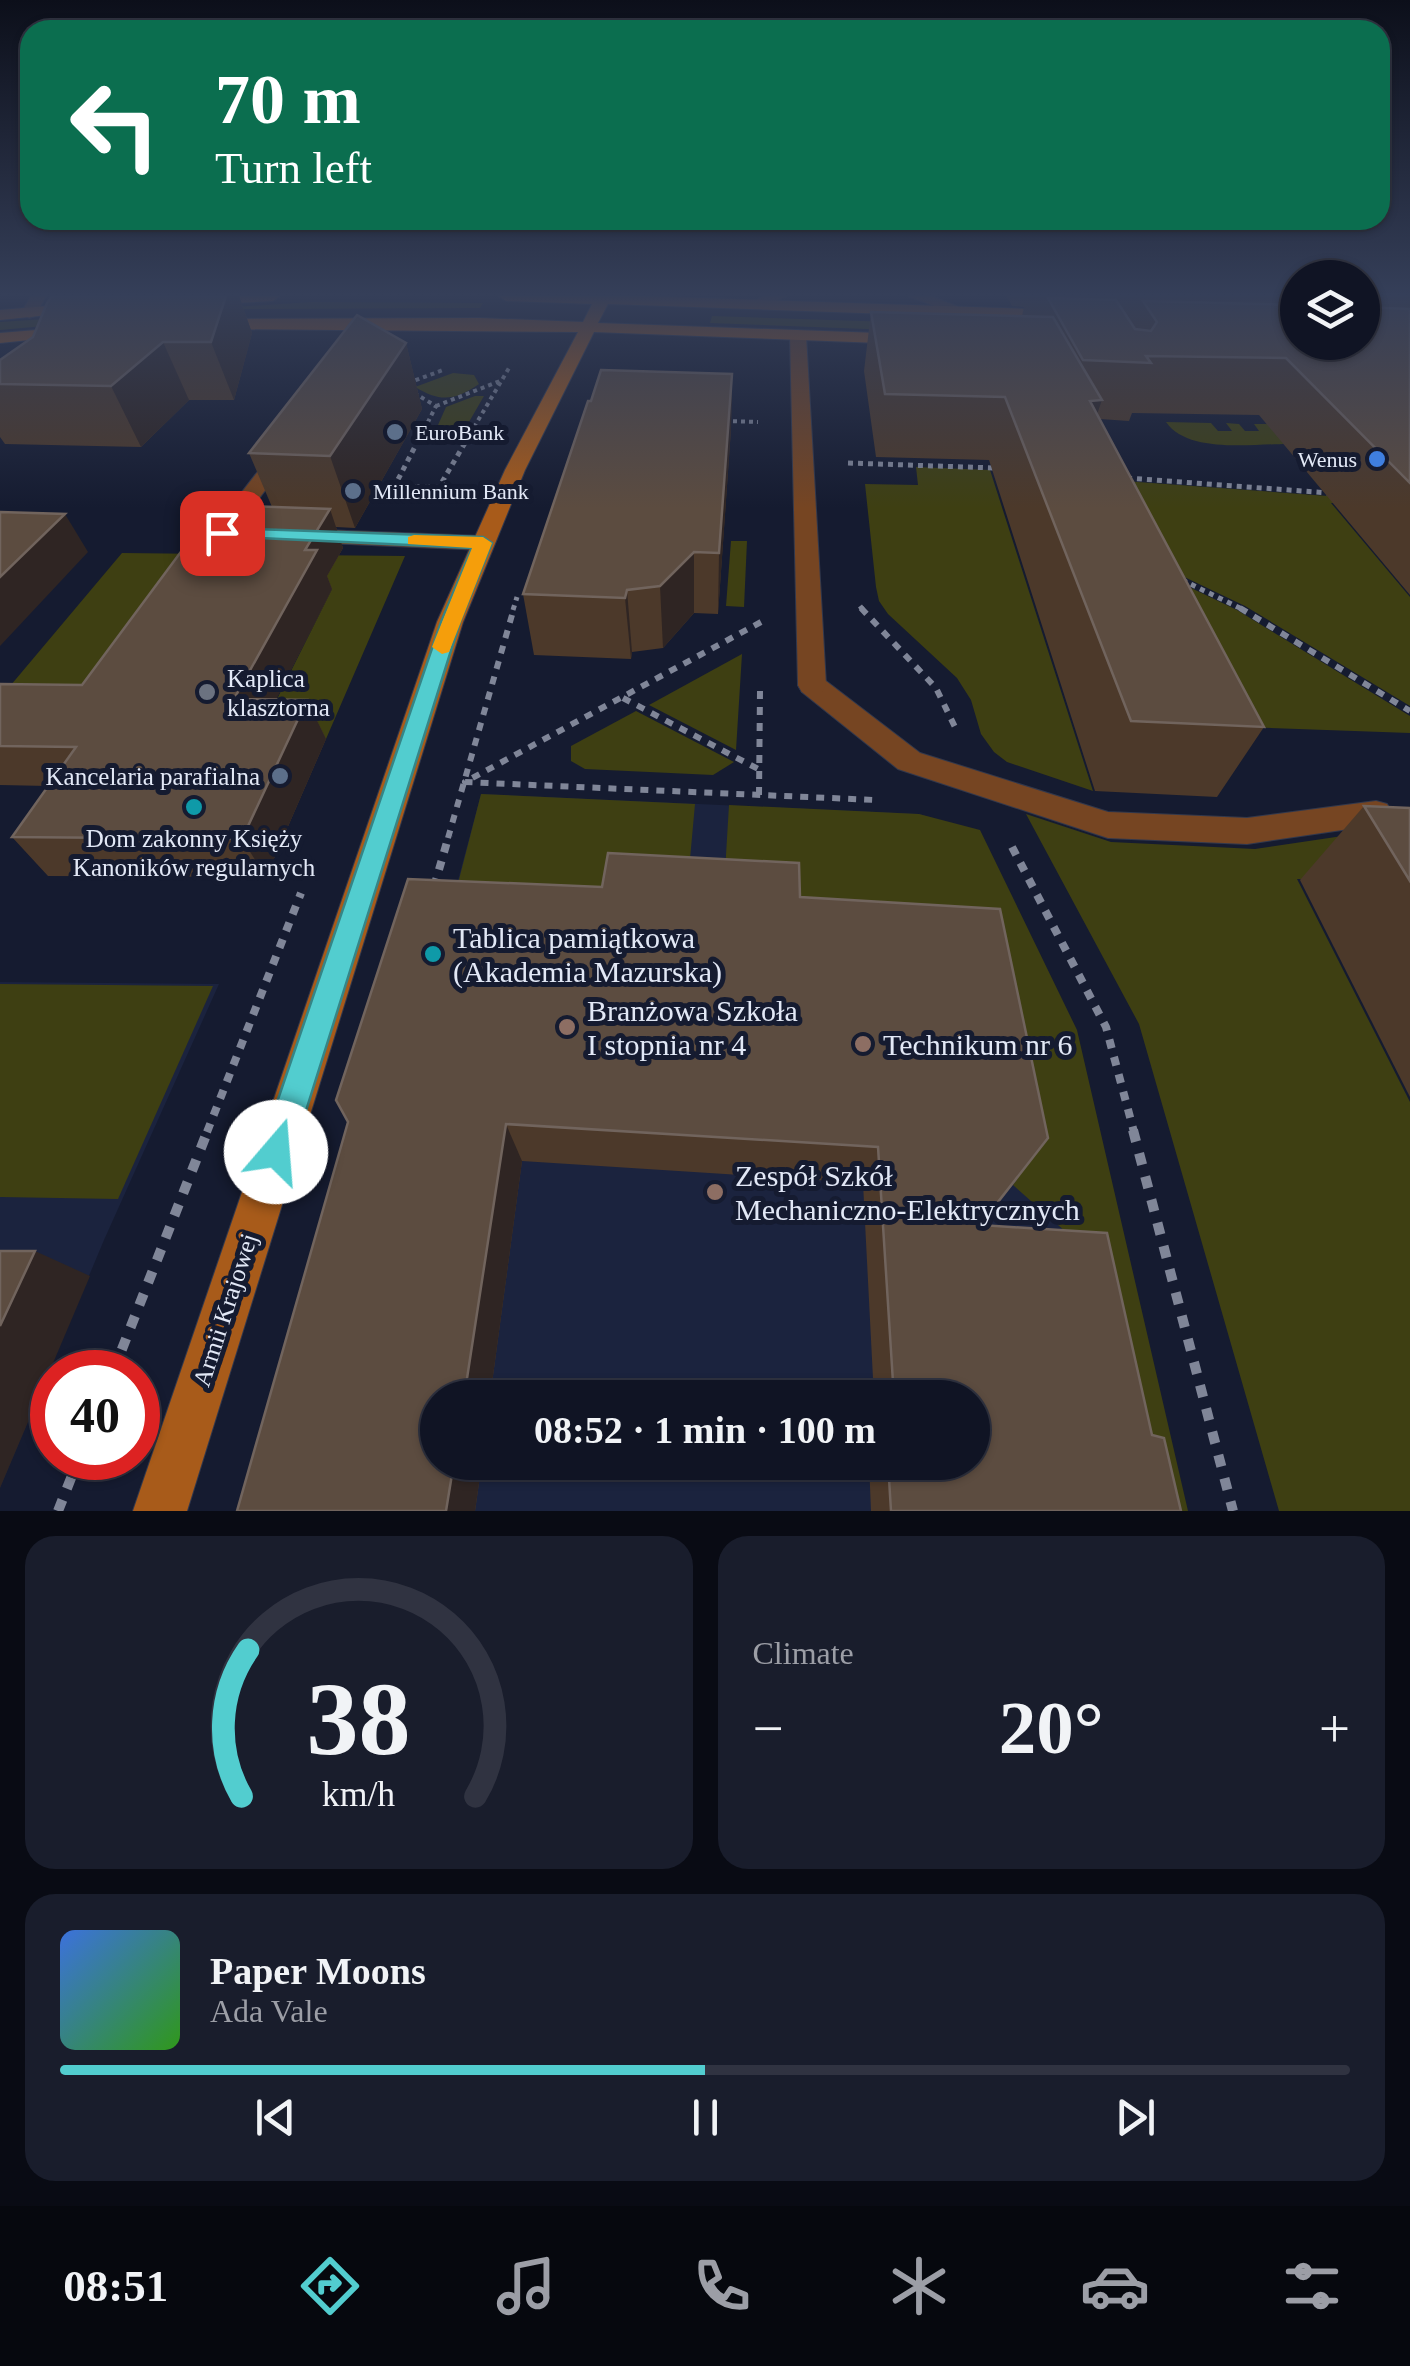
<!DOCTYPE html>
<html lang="en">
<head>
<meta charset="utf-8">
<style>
  :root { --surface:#101424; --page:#191d2c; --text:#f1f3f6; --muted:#9c9ea6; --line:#303341; --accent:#52cdcf }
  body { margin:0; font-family:"Times New Roman",serif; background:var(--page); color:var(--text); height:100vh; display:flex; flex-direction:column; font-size:38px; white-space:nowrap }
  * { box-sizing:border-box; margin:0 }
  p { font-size:32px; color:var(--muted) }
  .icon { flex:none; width:55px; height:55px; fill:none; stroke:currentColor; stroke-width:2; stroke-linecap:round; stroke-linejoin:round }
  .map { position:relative; height:1511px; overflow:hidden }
  .side { display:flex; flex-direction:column; gap:25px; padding:25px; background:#090b14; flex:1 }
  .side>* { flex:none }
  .guide { position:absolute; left:20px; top:20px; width:1370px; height:210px; border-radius:30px; box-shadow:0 2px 8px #0004,0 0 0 2px var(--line); background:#0b6e4f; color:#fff; overflow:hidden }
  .tools { position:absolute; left:1280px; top:260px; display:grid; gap:20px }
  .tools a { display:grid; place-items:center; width:100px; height:100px; border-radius:50%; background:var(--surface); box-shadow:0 2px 8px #0004,0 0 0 2px var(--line); font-size:50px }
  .speed { position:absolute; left:30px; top:1350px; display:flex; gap:20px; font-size:50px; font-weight:700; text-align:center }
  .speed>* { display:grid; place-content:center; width:130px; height:130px; border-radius:50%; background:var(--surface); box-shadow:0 2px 8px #0004,0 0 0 2px var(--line); line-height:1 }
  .speed .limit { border:15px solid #d22; background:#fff; color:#111 }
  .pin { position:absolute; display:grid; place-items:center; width:85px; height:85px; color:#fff; margin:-42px; border-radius:20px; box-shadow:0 5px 15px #0006 }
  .me { position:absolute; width:110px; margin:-55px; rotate:18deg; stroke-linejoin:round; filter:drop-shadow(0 0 8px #0008) }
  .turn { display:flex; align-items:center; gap:35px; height:210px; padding:0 30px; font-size:45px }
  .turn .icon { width:130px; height:130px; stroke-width:2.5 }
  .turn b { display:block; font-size:70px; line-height:85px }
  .big { font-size:75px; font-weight:800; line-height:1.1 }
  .side .tile { flex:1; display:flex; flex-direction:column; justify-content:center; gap:15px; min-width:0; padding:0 35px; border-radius:30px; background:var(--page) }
  .side .dial { align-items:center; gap:0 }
  .dial svg { height:260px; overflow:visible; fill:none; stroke:var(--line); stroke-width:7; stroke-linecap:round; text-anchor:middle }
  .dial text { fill:var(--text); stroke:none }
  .song { display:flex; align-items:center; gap:30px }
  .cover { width:120px; height:120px; border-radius:15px; background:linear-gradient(135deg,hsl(220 70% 55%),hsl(110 70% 35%)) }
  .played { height:10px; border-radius:5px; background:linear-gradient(90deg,var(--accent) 50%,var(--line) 50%) }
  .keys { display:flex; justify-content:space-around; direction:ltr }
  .heat { display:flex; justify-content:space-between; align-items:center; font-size:55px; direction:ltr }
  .side .tiles { flex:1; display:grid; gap:25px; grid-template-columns:1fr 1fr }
  .tile:last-child { grid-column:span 2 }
  .trip { position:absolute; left:420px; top:1380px; width:570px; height:100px; border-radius:50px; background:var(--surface); box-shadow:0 2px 8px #0004,0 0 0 2px var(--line); font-weight:800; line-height:100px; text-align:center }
  .tabs { display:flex; height:160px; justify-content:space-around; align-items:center; background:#06080e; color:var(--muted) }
  .tabs .icon { width:70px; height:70px }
  .tabs .current { color:var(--accent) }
  .tabs b { font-size:45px; color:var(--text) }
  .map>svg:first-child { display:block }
  .built { fill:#1b233e; fill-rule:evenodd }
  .green { fill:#3e3f12 }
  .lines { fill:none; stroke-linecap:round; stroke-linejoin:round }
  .lane-casing { stroke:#32384c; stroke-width:2 }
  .street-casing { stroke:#32384c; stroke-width:2 }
  .secondary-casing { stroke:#32384c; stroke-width:2 }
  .path-far4 { stroke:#808698; stroke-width:4; stroke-dasharray:4 4; stroke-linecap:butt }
  .path-far3 { stroke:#808698; stroke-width:5; stroke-dasharray:5 5; stroke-linecap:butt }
  .path-far2 { stroke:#808698; stroke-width:6; stroke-dasharray:8 8; stroke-linecap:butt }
  .path-far1 { stroke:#808698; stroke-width:8; stroke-dasharray:9 9; stroke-linecap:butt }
  .path { stroke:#808698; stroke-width:10; stroke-dasharray:12 12; stroke-linecap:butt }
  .lane { fill:#764522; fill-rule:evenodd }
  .street { fill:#764522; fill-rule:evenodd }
  .secondary { fill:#a85b1a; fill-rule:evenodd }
  .wall { fill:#4c392a }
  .shaded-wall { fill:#2f2523 }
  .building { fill:#5c4c40; stroke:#71645d; stroke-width:2.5 }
  .route { fill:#52cdcf; stroke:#358587; stroke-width:2.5 }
  .slow { fill:#f59e0b }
  .service-dot { fill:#5c6f8a; stroke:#151b30; stroke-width:4 }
  .shop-dot { fill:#3f7fe0; stroke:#151b30; stroke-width:4 }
  .worship-dot { fill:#6b7280; stroke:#151b30; stroke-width:4 }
  .culture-dot { fill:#0f9aa8; stroke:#151b30; stroke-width:4 }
  .education-dot { fill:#8d6e63; stroke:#151b30; stroke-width:4 }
  .labels { text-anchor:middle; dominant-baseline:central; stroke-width:10; stroke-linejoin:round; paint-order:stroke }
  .far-poi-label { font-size:22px; fill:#e2e8f6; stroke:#151b30; text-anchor:start }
  .poi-label { font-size:25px; fill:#e2e8f6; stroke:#151b30; text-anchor:start }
  .street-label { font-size:25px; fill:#e2e8f6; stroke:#151b30 }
  .near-poi-label { font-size:30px; fill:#e2e8f6; stroke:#151b30; text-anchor:start }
</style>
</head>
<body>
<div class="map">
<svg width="1410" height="1511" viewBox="0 0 1410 1511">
  <rect width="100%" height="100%" fill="#151b30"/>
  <g class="built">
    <path d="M 481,794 L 919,814 L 973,830 L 1163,1511 L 289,1511 ZM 438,1398 L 972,1398 L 972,1462 L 438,1462 Z"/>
    <path d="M 0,982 L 219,984 L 104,1240 L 0,1488 Z"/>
  </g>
  <g class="green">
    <path d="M 312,302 L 483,303 L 480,308 L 233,309 L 0,330 L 0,322 Z"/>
    <path d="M 712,316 L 985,325 L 997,334 L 710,323 Z"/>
    <path d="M 453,373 L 474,375 L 479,384 C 454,401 440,402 415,387 Z"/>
    <path d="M 475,396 L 484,396 L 462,434 L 434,434 L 446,407 Z"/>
    <path d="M 1166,422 L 1211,423 L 1218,431 L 1232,431 L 1226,423 L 1239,424 L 1245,431 L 1259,431 L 1254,424 L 1274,424 L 1292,444 C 1256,443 1189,455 1166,422 Z"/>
    <path d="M 916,467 L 990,470 L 1093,791 L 1007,762 L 994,752 L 981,734 L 971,700 L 957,678 L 888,614 L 879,601 L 876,587 L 865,484 L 918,485 Z"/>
    <path d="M 1097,479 L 1410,502 L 1331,503 L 1410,597 L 1410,706 L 1245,606 L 1132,552 Z"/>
    <path d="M 731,541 L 747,541 L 744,607 L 726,606 Z"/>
    <path d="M 122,553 L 405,556 L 326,739 L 257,739 L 332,589 L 127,700 L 0,698 Z"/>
    <path d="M 1137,562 L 1237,610 L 1410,716 L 1410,733 L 1215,726 Z"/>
    <path d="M 742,654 L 736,750 L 649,705 Z"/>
    <path d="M 636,711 L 734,762 L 713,775 L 585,769 L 571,761 L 571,746 Z"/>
    <path d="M 481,794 L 695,804 L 686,903 L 448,922 Z"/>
    <path d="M 729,805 L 919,814 L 980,830 L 1077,1030 L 1188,1511 L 1163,1511 L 1110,1271 L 1013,1185 L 1018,1178 L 723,905 Z"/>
    <path d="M 1026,814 L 1111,842 L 1255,849 L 1410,826 L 1410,882 L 1297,879 L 1410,1102 L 1410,1511 L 1279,1511 L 1139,1024 Z"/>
    <path d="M 0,984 L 213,986 L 118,1199 L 0,1197 Z"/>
  </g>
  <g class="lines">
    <g class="lane-casing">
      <g id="lane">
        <path d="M 764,296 L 787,296 L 756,309 L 748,304 Z"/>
        <path d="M 908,296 L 931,296 L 969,311 L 961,316 Z"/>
        <path d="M 812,676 L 822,678 L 920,753 L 1108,812 L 1247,818 L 1376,801 L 1387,804 L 1392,813 L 1387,822 L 1376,825 L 1247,844 L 1108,838 L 898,769 L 802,692 L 798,685 L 802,678 Z"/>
      </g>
    </g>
    <g class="street-casing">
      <g id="street">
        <path d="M 31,296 L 46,296 L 35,316 L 29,318 L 21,313 Z"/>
        <path d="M 798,330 L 806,335 L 826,685 L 822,692 L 802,692 L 798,685 L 790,335 Z"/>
        <path d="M 284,445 L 294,451 L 238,527 L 483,536 L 495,543 L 483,550 L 214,538 L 211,533 L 214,528 L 277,447 Z"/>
      </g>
    </g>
    <g class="secondary-casing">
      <g id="secondary">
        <path d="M 194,296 L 280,296 L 273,301 L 197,305 L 189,300 Z"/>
        <path d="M 499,296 L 644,296 L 1060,310 L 1068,315 L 1060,320 L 608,304 L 598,323 L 906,334 L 914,339 L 906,344 L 594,332 L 525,470 L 463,622 L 187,1511 L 133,1511 L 437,622 L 505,470 L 578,332 L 208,329 L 200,324 L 208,319 L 480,318 L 583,322 L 592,304 L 506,301 Z"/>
        <path d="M 82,303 L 90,308 L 87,311 L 0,320 L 0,310 Z"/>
        <path d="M 72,327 L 80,332 L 78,335 L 0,343 L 0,333 Z"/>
      </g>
    </g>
    <g class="path-far4">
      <path d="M 408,383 L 443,370"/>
      <path d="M 414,393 L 436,406 L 422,434"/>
      <path d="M 436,406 L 500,381"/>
      <path d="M 725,421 L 758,422"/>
      <path d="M 470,434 L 509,368"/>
    </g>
    <g class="path-far3">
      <path d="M 418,441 L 466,442"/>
      <path d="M 848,463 L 995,468"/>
      <path d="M 1127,478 L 1329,493"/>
      <path d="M 395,486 L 439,487"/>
      <path d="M 389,497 L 423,431"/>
      <path d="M 432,499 L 472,431"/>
      <path d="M 1182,580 L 1244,610"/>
      <path d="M 860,606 L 863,610"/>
      <path d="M 513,610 L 517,597"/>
    </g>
    <g class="path-far2">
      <path d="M 861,608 L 936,688 L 955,727"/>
      <path d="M 1240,608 L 1410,711"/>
      <path d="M 761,622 L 465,782 L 875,800"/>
      <path d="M 623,698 L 760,770"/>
      <path d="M 759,795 L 760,691"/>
      <path d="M 448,838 L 514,608"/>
    </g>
    <g class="path-far1">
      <path d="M 1012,847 L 1106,1027 L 1134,1132"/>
      <path d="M 434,887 L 449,835"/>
      <path d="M 207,1132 L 301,893"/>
    </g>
    <g class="path">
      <path d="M 1133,1130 L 1233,1511"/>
      <path d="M 113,1372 L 208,1130"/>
      <path d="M 58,1511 L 79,1458"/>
    </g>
    <use href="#lane" class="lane"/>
    <use href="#street" class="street"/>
    <use href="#secondary" class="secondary"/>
  </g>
  <g class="wall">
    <path d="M 52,296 L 239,296 L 252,333 L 234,400 L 189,400 L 141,447 L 5,444 L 0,437 L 0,360 L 33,337 Z"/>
    <path d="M 1007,296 L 1298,296 L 1298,342 L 1362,342 L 1362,296 L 1410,296 L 1410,595 L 1259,415 L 1132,413 L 1129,421 L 1100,419 L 1264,727 L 1217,797 L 1095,791 L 989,460 L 876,457 L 864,371 L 871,312 L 1022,316 L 1024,307 L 1012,306 Z"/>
    <path d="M 406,343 L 422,409 L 355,528 L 336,527 L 343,548 L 327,576 L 332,589 L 276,699 L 307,700 L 326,739 L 266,877 L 48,876 L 12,837 L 48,786 L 0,785 L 0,684 L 82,685 L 218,550 L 272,507 L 249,453 Z"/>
    <path d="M 732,374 L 731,429 L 718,614 L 694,613 L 663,648 L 632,652 L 631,659 L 534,655 L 523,594 Z"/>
    <path d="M 1364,806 L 1410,808 L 1410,1097 L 1300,880 Z"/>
    <path d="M 800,897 L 980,1225 L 1152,1435 L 1181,1511 L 871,1511 L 869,1462 L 972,1462 L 972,1398 L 874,1398 L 863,1183 L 522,1161 L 490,1398 L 438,1398 L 438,1462 L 482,1462 L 475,1511 L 237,1511 L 348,1122 Z"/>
  </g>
  <g class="shaded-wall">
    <path d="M 226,296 L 239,296 L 252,333 L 234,400 L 211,342 Z"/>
    <path d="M 163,342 L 189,400 L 141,447 L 111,386 Z"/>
    <path d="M 406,343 L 422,409 L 355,528 L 330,456 Z"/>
    <path d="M 732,374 L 731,429 L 718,614 L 719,553 Z"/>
    <path d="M 1102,400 L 1080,463 L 1090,401 Z"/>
    <path d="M 330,509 L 343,548 L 327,576 L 332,589 L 256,739 L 234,699 L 305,550 Z"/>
    <path d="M 65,514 L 88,552 L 0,646 L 0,577 Z"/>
    <path d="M 694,552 L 694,613 L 663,648 L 660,586 Z"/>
    <path d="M 627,590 L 632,652 L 631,659 L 625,598 Z"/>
    <path d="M 307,700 L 326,739 L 266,877 L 242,839 Z"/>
    <path d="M 506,1124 L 522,1161 L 490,1398 L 464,1398 Z"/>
    <path d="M 35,1251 L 90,1276 L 0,1488 L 0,1326 Z"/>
    <path d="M 454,1462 L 482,1462 L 475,1511 L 446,1511 Z"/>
  </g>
  <g class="building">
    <path d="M 52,296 L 226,296 L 211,342 L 163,342 L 111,386 L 0,384 L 0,360 L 33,337 L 47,303 Z"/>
    <path d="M 1048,298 L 1116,300 L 1135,329 L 1151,331 L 1157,322 L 1143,301 L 1298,305 L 1298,342 L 1362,342 L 1362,307 L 1410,309 L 1410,483 L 1286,358 L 1146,356 L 1151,363 L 1083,360 Z"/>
    <path d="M 871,312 L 1053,317 L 1102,400 L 1090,401 L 1264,727 L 1131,721 L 1005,397 L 885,394 Z"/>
    <path d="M 357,315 L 406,343 L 330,456 L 249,453 Z"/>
    <path d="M 601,370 L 732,374 L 719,553 L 694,552 L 660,586 L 627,590 L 625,598 L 523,594 L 588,401 L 591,401 Z"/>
    <path d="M 250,506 L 330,509 L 305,550 L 317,550 L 234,699 L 307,700 L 242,839 L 12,837 L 76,747 L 0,746 L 0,684 L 82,685 L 183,549 L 218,550 Z"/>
    <path d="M 0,512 L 65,514 L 0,577 Z"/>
    <path d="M 1364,806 L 1410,808 L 1410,881 Z"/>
    <path d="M 608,853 L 799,863 L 800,897 L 1000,909 L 1048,1138 L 980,1225 L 1107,1233 L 1152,1435 L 1164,1438 L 1181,1511 L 891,1511 L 888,1462 L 972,1462 L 972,1398 L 894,1398 L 878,1147 L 506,1124 L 464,1398 L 438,1398 L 438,1462 L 454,1462 L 446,1511 L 237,1511 L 348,1122 L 336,1100 L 408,879 L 602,887 Z"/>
    <path d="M 0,1251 L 35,1251 L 0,1326 Z"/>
  </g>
  <linearGradient id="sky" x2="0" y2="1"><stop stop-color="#0c0f1a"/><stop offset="0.58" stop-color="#353f59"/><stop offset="1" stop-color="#353f59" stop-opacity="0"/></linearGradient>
  <rect width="1410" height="508" fill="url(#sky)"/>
  <path class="route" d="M 222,528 L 483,537 L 492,543 L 460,622 L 293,1152 L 288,1164 L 276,1169 L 265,1164 L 260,1152 L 441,622 L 472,548 L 216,536 L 213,533 Z"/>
  <path class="slow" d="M 414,535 L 483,537 L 492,543 L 449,652 L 442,654 L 432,647 L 472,548 L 408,544 L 408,537 Z"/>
  <g class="service-dot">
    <circle cx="395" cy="432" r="10"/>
    <circle cx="353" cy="491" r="10"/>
    <circle cx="280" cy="776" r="10"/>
  </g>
  <circle class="shop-dot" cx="1377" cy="459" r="10"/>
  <circle class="worship-dot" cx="207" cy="692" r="10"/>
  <g class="culture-dot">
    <circle cx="194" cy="807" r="10"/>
    <circle cx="433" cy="954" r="10"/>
  </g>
  <g class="education-dot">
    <circle cx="567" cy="1027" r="10"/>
    <circle cx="863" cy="1044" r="10"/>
    <circle cx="715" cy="1192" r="10"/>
  </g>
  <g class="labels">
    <g class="far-poi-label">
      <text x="415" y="432">EuroBank</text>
      <text x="1357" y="459" text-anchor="end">Wenus</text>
      <text x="373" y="491">Millennium Bank</text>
    </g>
    <g class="poi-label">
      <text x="227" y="678">Kaplica<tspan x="227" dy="29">klasztorna</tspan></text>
      <text x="260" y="776" text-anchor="end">Kancelaria parafialna</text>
      <text x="194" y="838" text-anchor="middle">Dom zakonny Księży<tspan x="194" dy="29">Kanoników regularnych</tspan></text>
    </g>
    <g class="street-label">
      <text transform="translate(225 1310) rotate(-72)">Armii Krajowej</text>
    </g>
    <g class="near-poi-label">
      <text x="453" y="937">Tablica pamiątkowa<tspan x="453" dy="34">(Akademia Mazurska)</tspan></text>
      <text x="587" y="1010">Branżowa Szkoła<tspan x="587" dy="34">I stopnia nr 4</tspan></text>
      <text x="883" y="1044">Technikum nr 6</text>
      <text x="735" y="1175">Zespół Szkół<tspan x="735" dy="34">Mechaniczno-Elektrycznych</tspan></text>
    </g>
  </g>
</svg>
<div class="tools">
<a><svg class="icon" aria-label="layers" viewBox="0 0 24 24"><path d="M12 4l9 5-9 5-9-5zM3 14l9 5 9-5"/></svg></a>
</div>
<div class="speed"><div class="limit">40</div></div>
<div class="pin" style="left:222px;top:533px;background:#d93025"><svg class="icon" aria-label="arrive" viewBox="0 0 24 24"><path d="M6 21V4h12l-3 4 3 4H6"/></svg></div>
<svg class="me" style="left:276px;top:1152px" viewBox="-20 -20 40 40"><circle r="19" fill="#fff"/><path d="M0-13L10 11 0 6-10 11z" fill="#52cdcf"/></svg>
<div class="trip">08:52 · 1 min · 100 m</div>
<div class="guide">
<div class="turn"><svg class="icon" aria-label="left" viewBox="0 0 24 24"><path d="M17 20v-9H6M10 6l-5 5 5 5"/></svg><div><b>70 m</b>Turn left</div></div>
</div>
</div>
<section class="side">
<div class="tiles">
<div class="tile dial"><svg viewBox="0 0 100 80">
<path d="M14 69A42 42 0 1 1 86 69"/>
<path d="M14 69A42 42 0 0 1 16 24" stroke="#52cdcf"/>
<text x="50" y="56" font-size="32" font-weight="700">38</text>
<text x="50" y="72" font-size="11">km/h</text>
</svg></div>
<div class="tile"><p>Climate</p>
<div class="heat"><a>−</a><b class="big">20°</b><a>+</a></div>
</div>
<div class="tile">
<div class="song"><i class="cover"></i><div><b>Paper Moons</b><p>Ada Vale</p></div></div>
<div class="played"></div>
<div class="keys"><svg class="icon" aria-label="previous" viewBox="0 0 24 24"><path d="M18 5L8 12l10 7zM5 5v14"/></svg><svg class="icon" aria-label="pause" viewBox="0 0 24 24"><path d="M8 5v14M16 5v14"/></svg><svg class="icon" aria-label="next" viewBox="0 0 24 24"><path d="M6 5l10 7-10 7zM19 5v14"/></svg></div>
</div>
</div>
</section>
<nav class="tabs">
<b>08:51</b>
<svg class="icon current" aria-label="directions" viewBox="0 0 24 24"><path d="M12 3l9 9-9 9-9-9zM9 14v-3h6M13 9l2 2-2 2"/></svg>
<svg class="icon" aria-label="music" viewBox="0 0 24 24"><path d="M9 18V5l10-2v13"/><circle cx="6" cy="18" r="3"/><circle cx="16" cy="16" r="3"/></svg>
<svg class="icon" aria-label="phone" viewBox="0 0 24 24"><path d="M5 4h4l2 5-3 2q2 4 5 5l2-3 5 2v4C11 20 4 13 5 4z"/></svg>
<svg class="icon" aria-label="climate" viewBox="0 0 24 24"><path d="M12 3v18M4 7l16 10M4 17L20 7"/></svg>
<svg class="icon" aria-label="car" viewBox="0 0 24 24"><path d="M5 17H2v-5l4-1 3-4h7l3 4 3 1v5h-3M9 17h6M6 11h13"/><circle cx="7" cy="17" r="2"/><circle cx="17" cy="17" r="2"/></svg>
<svg class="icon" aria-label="filters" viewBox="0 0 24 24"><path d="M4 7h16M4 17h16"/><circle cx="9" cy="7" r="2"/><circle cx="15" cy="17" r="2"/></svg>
</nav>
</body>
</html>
